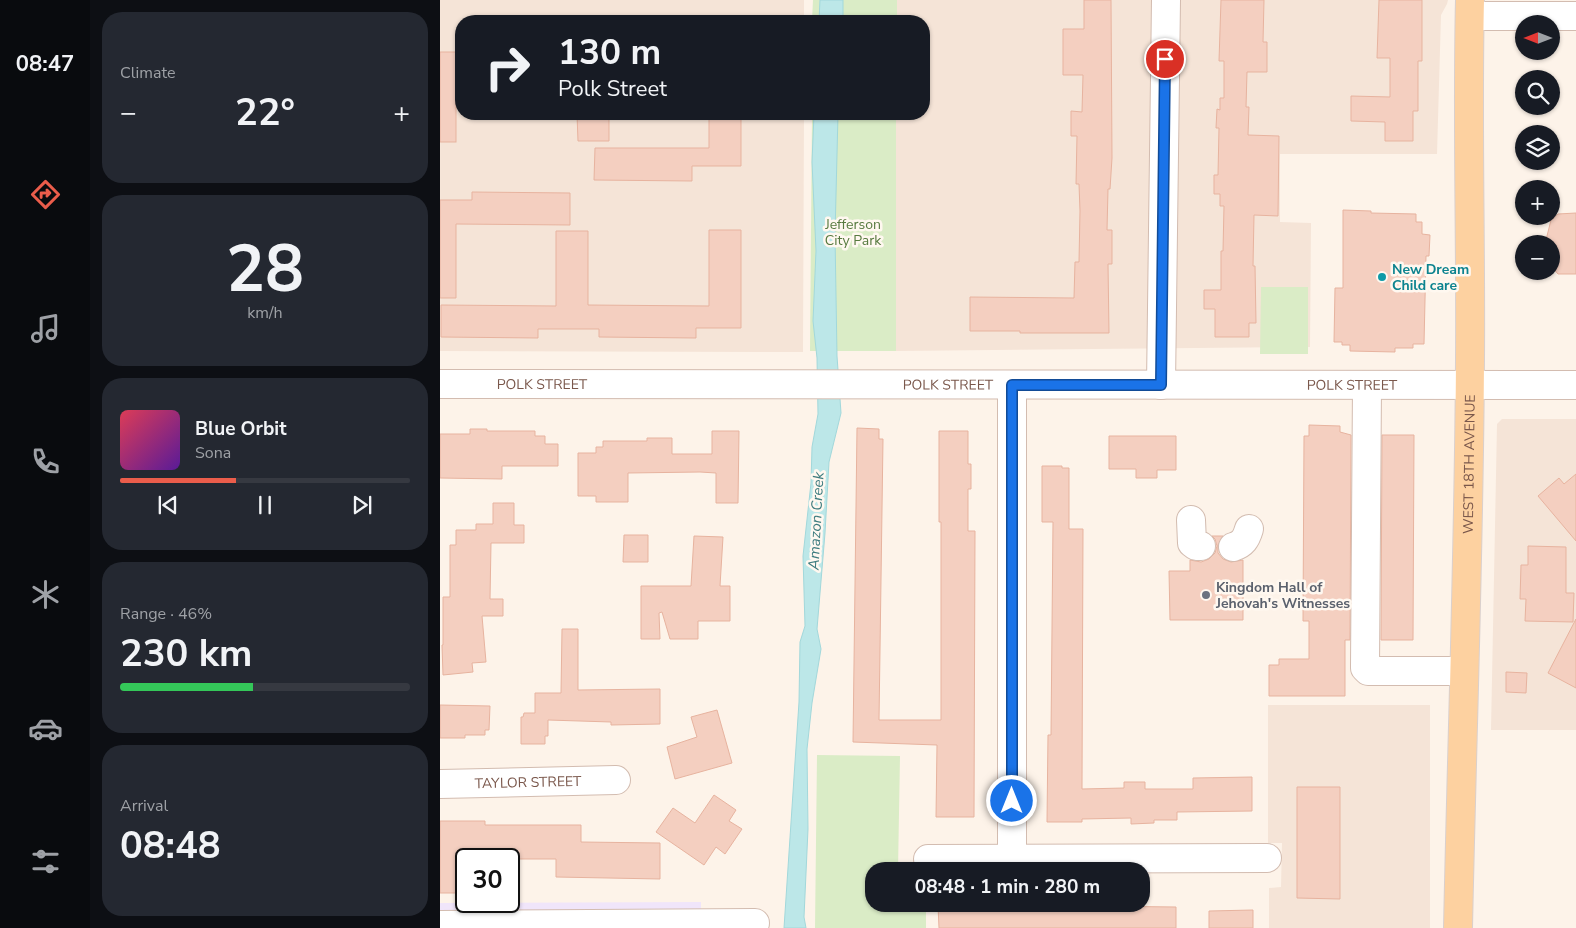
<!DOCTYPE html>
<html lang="en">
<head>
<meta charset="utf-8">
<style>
  :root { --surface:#171b24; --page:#242831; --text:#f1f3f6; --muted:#9ea1a6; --line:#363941; --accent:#eb5d4b }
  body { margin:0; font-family:"Nunito Sans",sans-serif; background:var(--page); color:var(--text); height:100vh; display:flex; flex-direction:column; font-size:19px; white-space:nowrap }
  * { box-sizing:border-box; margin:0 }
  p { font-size:16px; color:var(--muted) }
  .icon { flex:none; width:28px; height:28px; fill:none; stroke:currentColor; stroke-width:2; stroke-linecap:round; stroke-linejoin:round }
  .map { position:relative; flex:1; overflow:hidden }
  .sheet { display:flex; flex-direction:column; gap:12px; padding:12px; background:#0d0f14; width:350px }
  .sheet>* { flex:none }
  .hud { position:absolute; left:15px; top:15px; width:475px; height:105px; border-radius:20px; box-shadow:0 1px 4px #0004; background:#171b24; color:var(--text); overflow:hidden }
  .needle { width:32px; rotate:270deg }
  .tools { position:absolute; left:1075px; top:15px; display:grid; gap:10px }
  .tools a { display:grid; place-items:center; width:45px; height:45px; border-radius:50%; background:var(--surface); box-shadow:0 1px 4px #0004; font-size:25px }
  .speed { position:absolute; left:15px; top:848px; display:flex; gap:10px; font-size:25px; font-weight:700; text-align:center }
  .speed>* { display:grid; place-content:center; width:65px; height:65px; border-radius:50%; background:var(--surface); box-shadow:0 1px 4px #0004; line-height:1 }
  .speed .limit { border:2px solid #111; border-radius:8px; background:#fff; color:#111 }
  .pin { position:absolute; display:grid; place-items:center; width:42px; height:42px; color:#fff; margin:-21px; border:2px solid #fff; border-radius:50%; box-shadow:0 1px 5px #0007 }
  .me { position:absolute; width:55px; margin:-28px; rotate:0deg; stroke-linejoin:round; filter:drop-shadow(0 0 4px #0008) }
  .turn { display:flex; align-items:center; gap:18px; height:105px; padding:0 20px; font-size:22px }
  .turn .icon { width:65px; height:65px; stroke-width:2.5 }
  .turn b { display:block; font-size:35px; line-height:42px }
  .big { font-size:38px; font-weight:700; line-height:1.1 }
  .sheet .card { flex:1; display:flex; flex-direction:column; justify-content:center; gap:8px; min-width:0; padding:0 18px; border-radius:20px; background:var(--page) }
  .sheet .dial { align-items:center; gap:0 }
  .dial b { font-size:65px; line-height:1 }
  .song { display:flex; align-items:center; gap:15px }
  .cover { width:60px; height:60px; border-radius:8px; background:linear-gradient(135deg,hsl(350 70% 55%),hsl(270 70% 35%)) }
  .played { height:5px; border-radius:2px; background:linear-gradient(90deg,var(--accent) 40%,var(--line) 40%) }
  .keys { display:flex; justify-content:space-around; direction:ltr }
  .heat { display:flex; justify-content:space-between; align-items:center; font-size:28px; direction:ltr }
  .charge { height:8px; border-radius:4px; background:linear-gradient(90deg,#34c759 46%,var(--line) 0) }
  .trip { position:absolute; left:425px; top:862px; width:285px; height:50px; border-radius:20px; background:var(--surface); box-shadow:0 1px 4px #0004; font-weight:700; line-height:50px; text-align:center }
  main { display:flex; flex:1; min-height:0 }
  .menu { display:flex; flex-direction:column; width:90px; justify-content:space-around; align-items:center; background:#090b0e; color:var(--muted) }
  .menu .icon { width:35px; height:35px }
  .menu .on { color:var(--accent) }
  .menu b { font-size:22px; color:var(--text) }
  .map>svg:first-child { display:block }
  .residential { fill:#f5e4d7 }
  .education { fill:#f0e5fa }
  .green { fill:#daecc6 }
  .water { fill:#bce7e8; stroke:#a2d8db }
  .building { fill:#f4cfc0; stroke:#e7b39f }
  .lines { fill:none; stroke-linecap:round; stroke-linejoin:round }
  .minor-casing { stroke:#d3bcb0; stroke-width:30 }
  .major-casing { stroke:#dad0cd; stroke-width:30 }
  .minor { stroke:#fff; stroke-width:28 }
  .major { stroke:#fdd1a0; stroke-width:28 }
  .route-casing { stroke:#114b97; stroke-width:12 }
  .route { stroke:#1a73e8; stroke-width:9 }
  .culture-dot { fill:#0f9aa8; stroke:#fff8f0; stroke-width:2 }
  .worship-dot { fill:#6b7280; stroke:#fff8f0; stroke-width:2 }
  .labels { text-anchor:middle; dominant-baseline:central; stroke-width:5; stroke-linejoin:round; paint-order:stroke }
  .park-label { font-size:14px; fill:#577a3f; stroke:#fff8f0 }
  .culture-label { font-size:14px; font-weight:bold; fill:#0d838f; stroke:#fff8f0; text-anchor:start }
  .street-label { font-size:14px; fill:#7a574b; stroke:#fff8f0 }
  .worship-label { font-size:14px; font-weight:bold; fill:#5b616d; stroke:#fff8f0; text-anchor:start }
  .water-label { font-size:15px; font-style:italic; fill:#3d7b7e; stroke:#fff8f0 }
</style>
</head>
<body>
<main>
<nav class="menu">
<b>08:47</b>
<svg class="icon on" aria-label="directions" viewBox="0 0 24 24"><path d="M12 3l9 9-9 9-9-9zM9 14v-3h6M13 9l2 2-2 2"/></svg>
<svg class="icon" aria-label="music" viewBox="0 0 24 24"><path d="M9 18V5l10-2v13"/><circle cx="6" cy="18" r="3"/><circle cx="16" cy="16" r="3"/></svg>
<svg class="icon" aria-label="phone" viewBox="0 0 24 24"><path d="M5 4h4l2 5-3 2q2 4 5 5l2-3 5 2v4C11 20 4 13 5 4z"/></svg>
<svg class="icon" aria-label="climate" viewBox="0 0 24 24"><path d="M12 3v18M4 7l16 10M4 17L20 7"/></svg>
<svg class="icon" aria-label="car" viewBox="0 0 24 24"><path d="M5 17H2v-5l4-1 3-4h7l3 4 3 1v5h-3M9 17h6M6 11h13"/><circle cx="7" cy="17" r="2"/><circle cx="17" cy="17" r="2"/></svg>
<svg class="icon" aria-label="filters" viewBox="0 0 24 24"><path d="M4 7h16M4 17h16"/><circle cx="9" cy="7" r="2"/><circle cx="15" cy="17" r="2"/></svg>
</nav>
<section class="sheet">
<div class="card"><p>Climate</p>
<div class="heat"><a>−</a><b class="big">22°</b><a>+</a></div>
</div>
<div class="card dial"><b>28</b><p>km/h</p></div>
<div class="card">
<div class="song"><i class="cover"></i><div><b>Blue Orbit</b><p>Sona</p></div></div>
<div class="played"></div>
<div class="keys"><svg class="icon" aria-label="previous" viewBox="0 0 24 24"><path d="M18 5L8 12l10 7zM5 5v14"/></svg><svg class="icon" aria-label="pause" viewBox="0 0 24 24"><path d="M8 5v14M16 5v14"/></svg><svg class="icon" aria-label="next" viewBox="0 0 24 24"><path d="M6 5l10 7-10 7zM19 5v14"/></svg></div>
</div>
<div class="card"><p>Range · 46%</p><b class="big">230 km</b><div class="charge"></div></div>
<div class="card"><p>Arrival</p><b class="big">08:48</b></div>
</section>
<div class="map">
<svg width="1136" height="928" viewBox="0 0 1136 928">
  <rect width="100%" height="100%" fill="#fdf3e9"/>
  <g class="residential">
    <path d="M 0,0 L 364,0 L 364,21 L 21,21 L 21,114 L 364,114 L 363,352 L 0,351 Z"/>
    <path d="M 457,0 L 1008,0 L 1007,4 L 1001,15 L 997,154 L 840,154 L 840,222 L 871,223 L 870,347 L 456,351 L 456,114 L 484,114 L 484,21 L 457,21 Z"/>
    <path d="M 1062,419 L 1136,419 L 1136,730 L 1051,730 L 1057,424 Z"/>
    <path d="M 828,705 L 990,705 L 990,928 L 829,928 L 829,888 L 841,887 L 842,843 L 828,843 Z"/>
  </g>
  <path class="education" d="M 261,902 L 261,928 L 0,928 L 0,903 Z"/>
  <g class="green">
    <path d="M 373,0 L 457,0 L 457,21 L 372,21 Z"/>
    <path d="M 372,114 L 456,114 L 456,351 L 370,351 Z"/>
    <path d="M 821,287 L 868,287 L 868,354 L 820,354 Z"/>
    <path d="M 377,755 L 460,756 L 458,871 L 434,871 L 434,904 L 486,904 L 486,928 L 375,928 Z"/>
  </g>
  <g class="water">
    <path d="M 380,0 L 403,0 L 403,21 L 379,21 Z"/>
    <path d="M 374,114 L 398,114 L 395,235 L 397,356 L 401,413 L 389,462 L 385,533 L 377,629 L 381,649 L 372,703 L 367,749 L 368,829 L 364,917 L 366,928 L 344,928 L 359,702 L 360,642 L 365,626 L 363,556 L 371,483 L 372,447 L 378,414 L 377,358 L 373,321 L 376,251 L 372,162 Z"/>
  </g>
  <g class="building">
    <path d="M 644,0 L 671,0 L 672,158 L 670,189 L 668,189 L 667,230 L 672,230 L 672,264 L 668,264 L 669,333 L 580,333 L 580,331 L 530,331 L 530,297 L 634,298 L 635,262 L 639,262 L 640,211 L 639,184 L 636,184 L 637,136 L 631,136 L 631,111 L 642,112 L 643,75 L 623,75 L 623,29 L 644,29 Z"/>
    <path d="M 781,0 L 824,0 L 823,42 L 827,42 L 827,72 L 807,72 L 806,107 L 809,107 L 808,135 L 839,136 L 838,216 L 814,215 L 813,266 L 815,266 L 816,323 L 809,323 L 809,337 L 775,337 L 775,309 L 764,309 L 764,290 L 781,290 L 781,251 L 783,251 L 784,206 L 780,206 L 780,194 L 774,194 L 774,175 L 778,175 L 779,128 L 776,128 L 777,109 L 780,110 L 780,98 L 784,98 L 784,61 L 779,61 Z"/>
    <path d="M 939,0 L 982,0 L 982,61 L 978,61 L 978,111 L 973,111 L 973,141 L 945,141 L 945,122 L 911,121 L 911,96 L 950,97 L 950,58 L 937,58 Z"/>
    <rect x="0" y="52" width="16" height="90"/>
    <path d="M 137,114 L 169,114 L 169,141 L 138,141 Z"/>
    <path d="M 269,114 L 301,114 L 301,166 L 252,166 L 252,181 L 154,180 L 155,148 L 269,148 Z"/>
    <path d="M 32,192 L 130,193 L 130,225 L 16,224 L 16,298 L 0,298 L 0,200 L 32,200 Z"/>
    <path d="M 903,210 L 931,211 L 931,213 L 976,214 L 976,222 L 982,222 L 982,234 L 990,235 L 989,256 L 986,256 L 984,344 L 973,344 L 973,348 L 955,348 L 955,352 L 910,351 L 910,345 L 902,345 L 902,342 L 894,342 L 895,288 L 903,288 Z"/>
    <path d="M 1136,213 L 1136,274 L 1118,274 L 1111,266 L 1111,244 L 1105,244 L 1111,220 L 1118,214 Z"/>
    <path d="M 269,230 L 301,230 L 301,328 L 256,328 L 256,338 L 159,337 L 159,329 L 98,329 L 98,338 L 1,337 L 1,305 L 116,306 L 116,231 L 148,231 L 148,305 L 269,306 Z"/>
    <path d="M 869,425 L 900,426 L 900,432 L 911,435 L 910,640 L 905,640 L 905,696 L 829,696 L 829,665 L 839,665 L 839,659 L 869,659 L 869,621 L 863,621 L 864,436 L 869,436 Z"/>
    <path d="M 417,428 L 439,429 L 439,439 L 443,439 L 439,720 L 501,720 L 501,522 L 499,522 L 499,431 L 528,431 L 528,464 L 531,464 L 531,489 L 528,489 L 528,531 L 535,531 L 534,817 L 496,817 L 497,745 L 413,742 Z"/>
    <path d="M 30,429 L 47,429 L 47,431 L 95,431 L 95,436 L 105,436 L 105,444 L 118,444 L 118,466 L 62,466 L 62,479 L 0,478 L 0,434 L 30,434 Z"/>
    <path d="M 272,431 L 299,431 L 298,503 L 276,503 L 276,473 L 260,472 L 188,473 L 188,502 L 156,502 L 156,496 L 138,496 L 138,453 L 156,453 L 156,447 L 163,447 L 163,441 L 207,441 L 207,438 L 232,438 L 232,454 L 272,454 Z"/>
    <path d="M 942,435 L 974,435 L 973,640 L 941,640 Z"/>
    <path d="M 669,436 L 736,436 L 736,470 L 717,470 L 717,478 L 696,478 L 696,469 L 669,469 Z"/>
    <path d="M 602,466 L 622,466 L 622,468 L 629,468 L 629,529 L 643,529 L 642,789 L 684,788 L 684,782 L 705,782 L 705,789 L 753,789 L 753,778 L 812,777 L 812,811 L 737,812 L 737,820 L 714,820 L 714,823 L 691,824 L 691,818 L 642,819 L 642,822 L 607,822 L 608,735 L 611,735 L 613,522 L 602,522 Z"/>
    <path d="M 1136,474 L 1136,541 L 1098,496 L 1119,478 L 1124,484 Z"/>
    <path d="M 53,503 L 74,503 L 74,525 L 84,525 L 84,543 L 51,543 L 50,599 L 63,599 L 63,616 L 42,616 L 46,662 L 32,663 L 33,672 L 3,675 L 2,645 L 3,645 L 3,597 L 10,597 L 10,545 L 16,545 L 16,530 L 36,530 L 36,524 L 53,524 Z"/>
    <path d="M 184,535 L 208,535 L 208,562 L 183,562 Z"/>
    <path d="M 254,536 L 283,537 L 280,586 L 290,586 L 290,621 L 258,621 L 258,639 L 230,639 L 222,612 L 219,613 L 220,639 L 201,639 L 201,586 L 251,586 Z"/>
    <path d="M 772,536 L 783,536 L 778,545 L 778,553 L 783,559 L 791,562 L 803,560 L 803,620 L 730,620 L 729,571 L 750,571 L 750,560 L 761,562 L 769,559 L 775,553 L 777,546 L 775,539 Z"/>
    <path d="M 1088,546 L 1126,547 L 1126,593 L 1134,593 L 1133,622 L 1085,621 L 1086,599 L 1080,599 L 1081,565 L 1088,565 Z"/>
    <path d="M 1136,619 L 1136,688 L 1108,673 Z"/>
    <path d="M 122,629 L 138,629 L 138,690 L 220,689 L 220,724 L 171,725 L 171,722 L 108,720 L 108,736 L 105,736 L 105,744 L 81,744 L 81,717 L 83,717 L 84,713 L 95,713 L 95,693 L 121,693 Z"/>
    <path d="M 1066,672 L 1087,673 L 1086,693 L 1066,692 Z"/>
    <path d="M 0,705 L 50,706 L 49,730 L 45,730 L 45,735 L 25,735 L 25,738 L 0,738 Z"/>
    <path d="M 277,710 L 292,763 L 235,779 L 227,747 L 257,737 L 251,717 Z"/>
    <path d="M 857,787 L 900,787 L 900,899 L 857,898 Z"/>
    <path d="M 274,795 L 296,810 L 289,821 L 302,829 L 285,854 L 276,847 L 264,865 L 216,832 L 233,808 L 255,823 Z"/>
    <path d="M 0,821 L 45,821 L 45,825 L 141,825 L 141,842 L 220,843 L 220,879 L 116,877 L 116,859 L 26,859 L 26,893 L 0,893 Z"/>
    <path d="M 651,904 L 651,906 L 736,907 L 736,928 L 499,928 L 498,905 Z"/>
    <path d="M 813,910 L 813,928 L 769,928 L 769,911 Z"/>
  </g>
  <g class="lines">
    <g class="minor-casing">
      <g id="minor">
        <path d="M 1030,16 L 1136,16"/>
        <path id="s1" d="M 0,384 L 1136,385"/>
        <path d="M 572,385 L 572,860"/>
        <path d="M 721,385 L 726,0"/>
        <path d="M 927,385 L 925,668 L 928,671 L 1023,671"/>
        <path d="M 751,520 L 752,543 L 756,546 L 761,546"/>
        <path d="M 793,547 C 803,544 806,539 809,529"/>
        <path id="s2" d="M 0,784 L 176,780"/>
        <path d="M 488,859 L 827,858"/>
        <path d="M 0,925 L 315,923"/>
      </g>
    </g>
    <g class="major-casing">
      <g id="major">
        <path id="s3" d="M 1018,928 C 1022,738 1029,549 1030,359 C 1031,239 1027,120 1030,0"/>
      </g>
    </g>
    <use href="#minor" class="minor"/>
    <use href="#major" class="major"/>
  </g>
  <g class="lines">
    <g class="route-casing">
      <path id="route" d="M 572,801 L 572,385 L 721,385 L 725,59"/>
    </g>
    <use href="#route" class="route"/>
  </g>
  <circle class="culture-dot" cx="942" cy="277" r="5"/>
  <circle class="worship-dot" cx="766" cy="595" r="5"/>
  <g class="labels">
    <g class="park-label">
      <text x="413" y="224">Jefferson<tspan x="413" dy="16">City Park</tspan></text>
    </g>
    <g class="culture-label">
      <text x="952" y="269">New Dream<tspan x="952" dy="16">Child care</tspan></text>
    </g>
    <g class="street-label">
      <text stroke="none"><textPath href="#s1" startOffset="102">POLK STREET</textPath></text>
      <text stroke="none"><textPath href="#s1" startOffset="508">POLK STREET</textPath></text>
      <text stroke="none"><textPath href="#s1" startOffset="912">POLK STREET</textPath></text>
      <text stroke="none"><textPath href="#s3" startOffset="464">WEST 18TH AVENUE</textPath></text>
      <text stroke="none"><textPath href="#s2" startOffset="88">TAYLOR STREET</textPath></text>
    </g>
    <g class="worship-label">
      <text x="776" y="587">Kingdom Hall of<tspan x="776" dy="16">Jehovah's Witnesses</tspan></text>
    </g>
    <g class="water-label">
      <text transform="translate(376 521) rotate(-87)">Amazon Creek</text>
    </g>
  </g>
</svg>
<div class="tools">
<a><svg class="needle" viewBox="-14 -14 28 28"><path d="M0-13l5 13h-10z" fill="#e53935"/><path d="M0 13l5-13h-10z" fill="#9ea1a6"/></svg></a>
<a><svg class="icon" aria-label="search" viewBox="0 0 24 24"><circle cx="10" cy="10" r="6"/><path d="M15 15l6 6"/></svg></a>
<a><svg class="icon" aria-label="layers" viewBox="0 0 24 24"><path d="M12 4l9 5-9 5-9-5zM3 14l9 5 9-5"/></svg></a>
<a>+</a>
<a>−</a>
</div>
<div class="speed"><div class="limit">30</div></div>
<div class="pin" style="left:725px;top:59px;background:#d93025"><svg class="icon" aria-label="arrive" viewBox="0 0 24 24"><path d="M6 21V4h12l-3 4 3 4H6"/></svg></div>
<svg class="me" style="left:572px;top:801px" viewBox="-20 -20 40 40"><circle r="17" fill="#1a73e8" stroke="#fff" stroke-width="3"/><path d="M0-11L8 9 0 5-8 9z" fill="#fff"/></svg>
<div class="trip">08:48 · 1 min · 280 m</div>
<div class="hud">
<div class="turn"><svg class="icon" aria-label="right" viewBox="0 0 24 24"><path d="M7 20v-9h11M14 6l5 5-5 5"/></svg><div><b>130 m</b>Polk Street</div></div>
</div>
</div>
</main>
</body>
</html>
